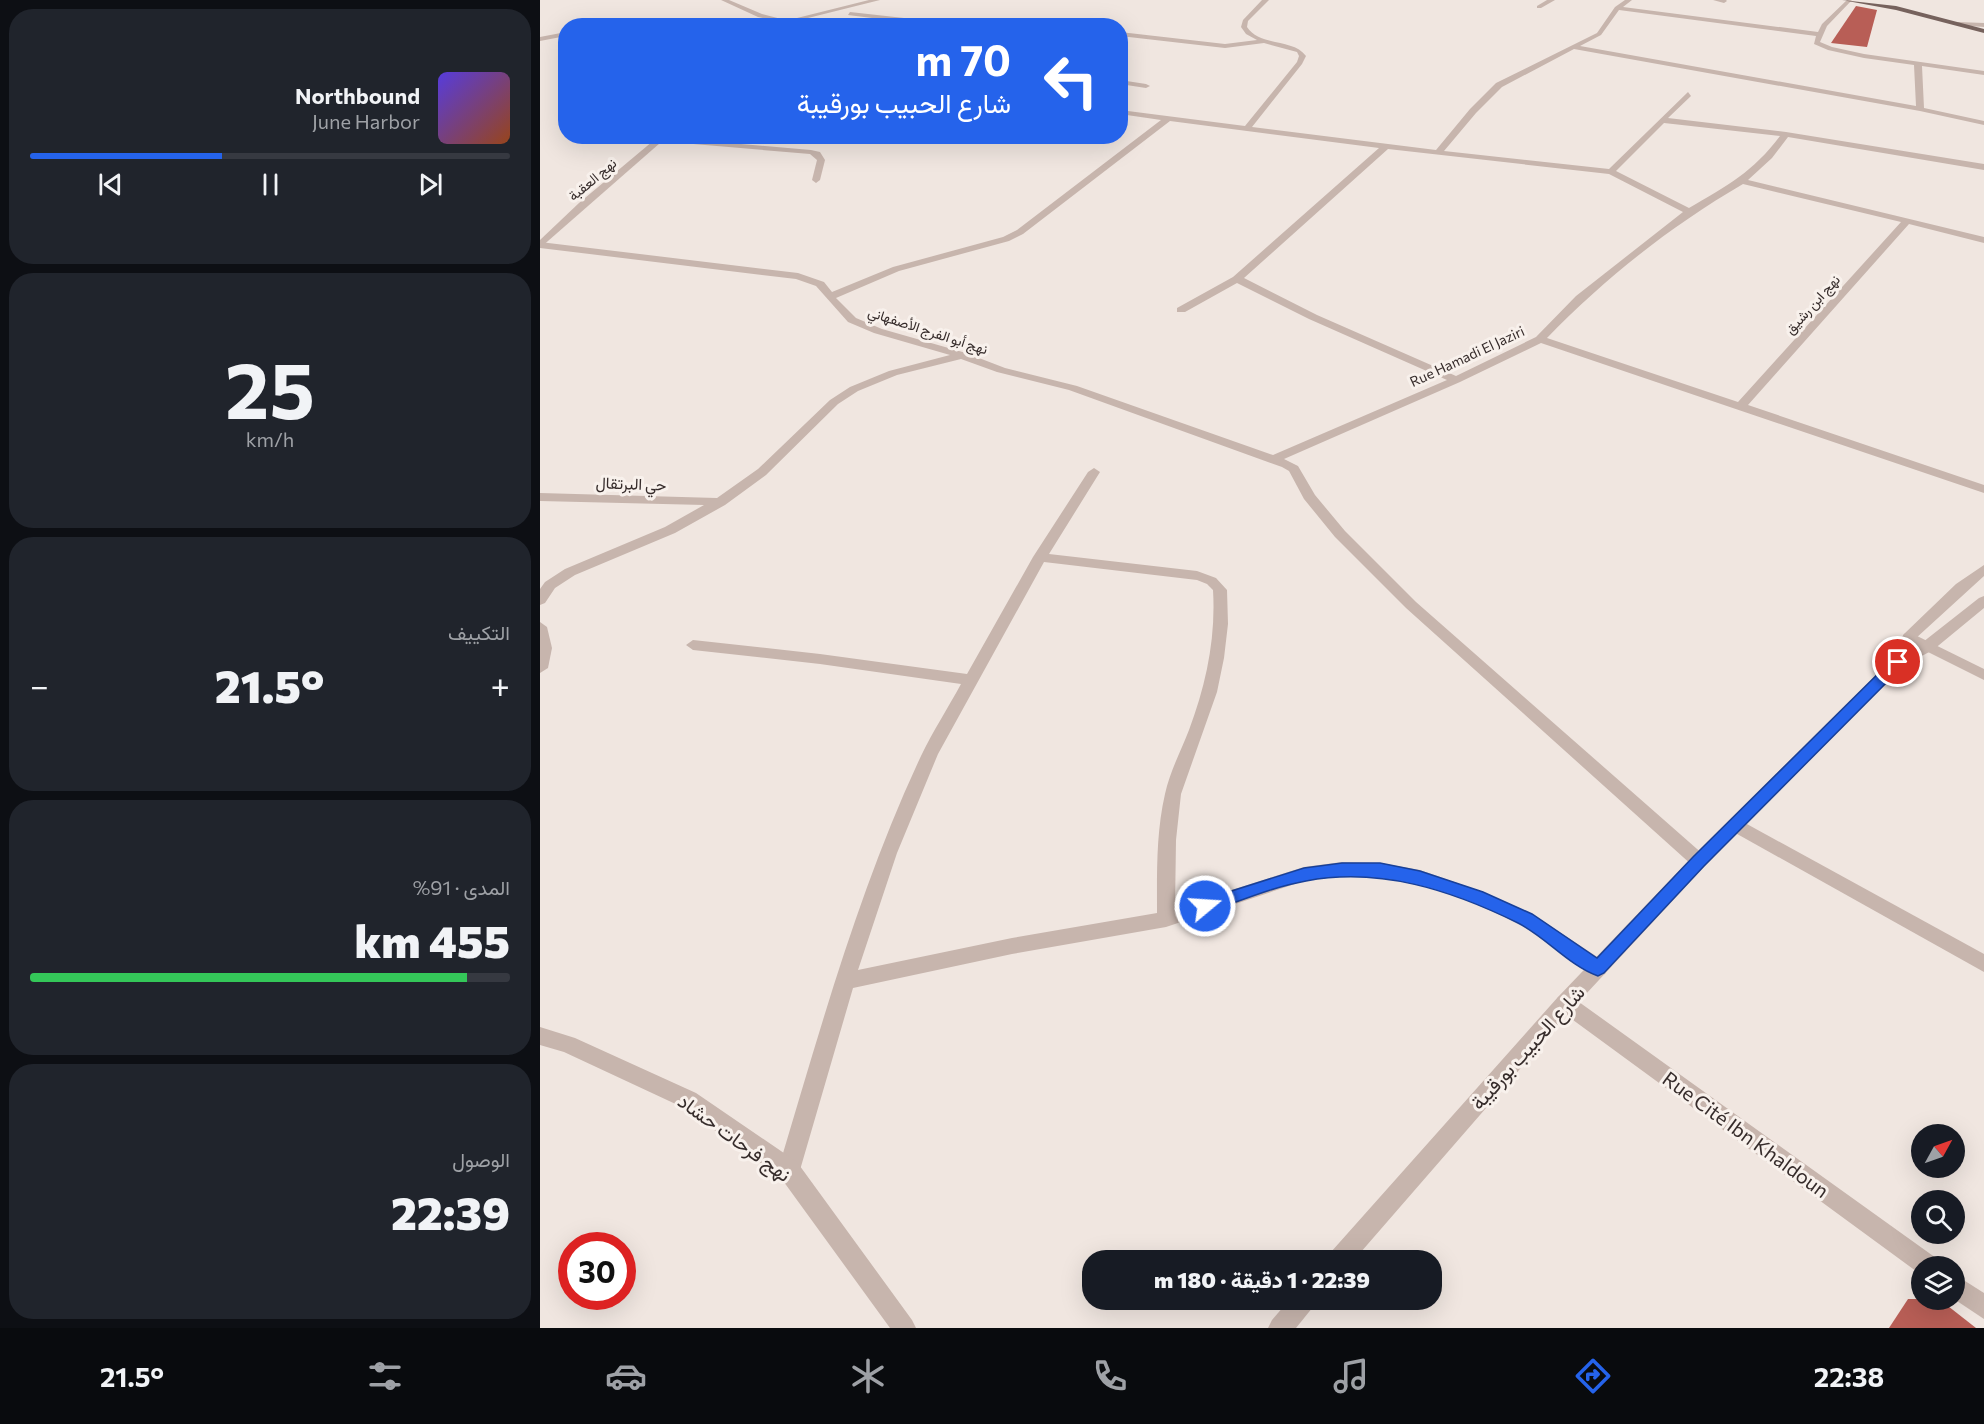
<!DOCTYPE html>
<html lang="ar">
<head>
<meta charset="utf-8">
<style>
  :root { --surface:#171b24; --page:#20242c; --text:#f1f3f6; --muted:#9ea1a6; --line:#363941; --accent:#2563eb }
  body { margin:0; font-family:Commissioner,Vazirmatn,sans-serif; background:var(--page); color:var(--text); direction:rtl; height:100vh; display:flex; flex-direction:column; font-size:22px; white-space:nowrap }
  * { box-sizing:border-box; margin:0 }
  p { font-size:20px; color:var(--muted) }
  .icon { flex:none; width:33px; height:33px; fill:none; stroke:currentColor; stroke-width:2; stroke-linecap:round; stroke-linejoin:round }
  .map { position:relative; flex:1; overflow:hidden; direction:ltr }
  .sheet { display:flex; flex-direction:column; gap:9px; padding:9px; background:#0d0f14; width:540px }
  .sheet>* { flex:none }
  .hud { position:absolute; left:18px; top:18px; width:570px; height:126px; border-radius:24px; box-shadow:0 6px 24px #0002; direction:rtl; background:#2563eb; color:#fff; overflow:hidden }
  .needle { width:39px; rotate:50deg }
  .tools { position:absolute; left:1371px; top:1124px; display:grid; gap:12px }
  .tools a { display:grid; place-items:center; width:54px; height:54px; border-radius:50%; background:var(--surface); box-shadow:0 6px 24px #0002; font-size:30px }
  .speed { position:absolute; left:18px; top:1232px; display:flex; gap:12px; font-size:30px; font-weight:700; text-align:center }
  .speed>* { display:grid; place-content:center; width:78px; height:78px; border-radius:50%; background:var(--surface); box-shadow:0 6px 24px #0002; line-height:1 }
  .speed .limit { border:9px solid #d22; background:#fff; color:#111 }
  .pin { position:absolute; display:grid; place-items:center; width:51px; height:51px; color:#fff; margin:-26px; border:3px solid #fff; border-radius:50%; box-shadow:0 2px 6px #0007 }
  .me { position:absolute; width:66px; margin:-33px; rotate:72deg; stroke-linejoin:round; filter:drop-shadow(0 0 4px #0008) }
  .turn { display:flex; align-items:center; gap:21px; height:126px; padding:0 18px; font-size:27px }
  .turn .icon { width:78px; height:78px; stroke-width:2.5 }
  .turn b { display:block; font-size:42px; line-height:51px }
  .big { font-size:45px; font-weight:800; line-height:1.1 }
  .sheet .widget { flex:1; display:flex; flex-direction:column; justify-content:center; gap:9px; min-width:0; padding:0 21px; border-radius:24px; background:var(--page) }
  .sheet .dial { align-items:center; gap:0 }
  .dial b { font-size:78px; line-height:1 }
  .song { display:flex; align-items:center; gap:18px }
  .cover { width:72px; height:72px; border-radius:9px; background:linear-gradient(135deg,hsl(250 70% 55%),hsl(20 70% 35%)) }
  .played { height:6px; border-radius:3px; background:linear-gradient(90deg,var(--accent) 40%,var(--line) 40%) }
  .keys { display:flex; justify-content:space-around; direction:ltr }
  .heat { display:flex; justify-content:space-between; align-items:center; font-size:33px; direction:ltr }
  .charge { height:9px; border-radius:4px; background:linear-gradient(90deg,#34c759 91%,var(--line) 0) }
  .trip { position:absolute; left:542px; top:1250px; width:360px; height:60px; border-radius:24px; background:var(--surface); box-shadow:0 6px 24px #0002; font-weight:800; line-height:60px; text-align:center; direction:rtl }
  .dock { display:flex; height:96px; justify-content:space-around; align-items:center; background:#090b0e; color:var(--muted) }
  .dock .icon { width:42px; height:42px }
  .dock .on { color:var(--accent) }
  .dock b { font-size:27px; color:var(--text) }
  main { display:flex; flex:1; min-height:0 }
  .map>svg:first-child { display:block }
  .building { fill:#b85e56 }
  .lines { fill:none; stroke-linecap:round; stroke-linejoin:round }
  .minor { fill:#c7b5ad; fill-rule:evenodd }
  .tertiary { fill:#c7b5ad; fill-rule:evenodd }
  .primary { fill:#76625d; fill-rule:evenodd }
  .route { fill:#2563eb; stroke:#184099; stroke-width:1.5 }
  .labels { text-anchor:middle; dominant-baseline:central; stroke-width:6; stroke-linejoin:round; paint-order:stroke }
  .far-street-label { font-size:14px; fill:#362c2b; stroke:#f8f1ec }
  .street-label { font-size:16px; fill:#362c2b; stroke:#f8f1ec }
  .near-street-label { font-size:20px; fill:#362c2b; stroke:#f8f1ec }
</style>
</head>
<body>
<main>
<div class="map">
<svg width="1444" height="1328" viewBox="0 0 1444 1328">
  <rect width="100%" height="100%" fill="#f0e6e0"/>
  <g class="building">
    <path d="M 1316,6 L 1337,10 L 1327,47 L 1291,43 Z"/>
    <path d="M 1368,1299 L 1399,1299 L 1436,1328 L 1349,1328 Z"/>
  </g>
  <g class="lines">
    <g class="minor">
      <path d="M 722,0 L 729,0 L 708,21 L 707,27 C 720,47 753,38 766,56 L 762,64 L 712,127 L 896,150 L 930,109 L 956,83 L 1057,33 L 1075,7 L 1085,0 L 1092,0 L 1083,7 L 1278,32 L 1282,24 L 1307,0 L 1312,0 L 1287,26 L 1280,42 L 1292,47 L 1324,54 L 1444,71 L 1444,75 L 1382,66 L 1384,108 L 1444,121 L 1444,125 L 1380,111 L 1034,49 L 962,87 L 936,113 L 904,151 L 1069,169 L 1148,92 L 1151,96 L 1128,118 L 1246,132 L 1444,164 L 1444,170 L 1248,137 L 1232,158 L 1208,180 L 1444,237 L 1444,243 L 1369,224 L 1208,405 L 1444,485 L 1444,493 L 1001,343 L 920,382 L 744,459 L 758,466 L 775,495 L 805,531 L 876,602 L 1165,856 L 1168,861 L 1165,866 L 1159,868 L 1153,866 L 866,608 L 795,537 L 764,499 L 749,471 L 742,467 L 529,390 L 457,372 L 421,359 L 357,375 L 318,391 L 298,404 L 226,475 L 185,505 L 135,533 L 35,575 L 15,588 L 5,603 L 0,605 L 0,589 L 5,582 L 25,569 L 125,527 L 164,505 L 0,501 L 0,493 L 177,498 L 218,469 L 290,400 L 310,387 L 349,371 L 410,355 L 334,333 L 308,322 L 276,286 L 256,279 L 0,248 L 0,242 L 258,273 L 284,282 L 292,292 L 353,267 L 463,237 L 477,230 L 621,120 L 580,114 L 580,110 L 705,126 L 757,62 L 759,56 L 757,52 L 724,43 L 685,48 L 580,36 L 580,32 L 685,44 L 717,40 L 706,34 L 701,27 L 703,20 ZM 1079,10 L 1276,36 L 1274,44 L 1288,50 L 1324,58 L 1374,65 L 1376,106 L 1040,46 L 1061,35 ZM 630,121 L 839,148 L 693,277 L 637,308 L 637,312 L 645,312 L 697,283 L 769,319 L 907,380 L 733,455 L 537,386 L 465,368 L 426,353 L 342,329 L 316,318 L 296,298 L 359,271 L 469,241 L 483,234 ZM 1124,123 L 1240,136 C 1213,172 1187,186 1149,208 L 1076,171 ZM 848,149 L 1069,174 L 1143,212 L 1036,296 L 996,337 L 916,376 L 777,315 L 704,278 ZM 1203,184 L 1361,222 L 1198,402 L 1007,338 C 1065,278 1131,226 1203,184 Z"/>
      <path d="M 1007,0 L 1015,0 L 1001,8 L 997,8 L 997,6 Z"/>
      <path d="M 1173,0 L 1186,0 L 1187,1 L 1184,3 Z"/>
      <path d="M 310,12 L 418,24 L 421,26 L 396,26 L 308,15 Z"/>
      <path d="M 204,21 L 227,26 L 131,26 L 134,24 Z"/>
      <path d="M 1418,22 L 1444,23 L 1444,27 L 1416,25 Z"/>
      <path d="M 26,32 L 26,36 L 0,41 L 0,37 Z"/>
      <path d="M 580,80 L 606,84 L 610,86 L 606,88 L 580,84 Z"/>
      <path d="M 121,137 L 271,150 L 280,152 L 285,160 L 280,180 L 276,183 L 272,180 L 277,160 L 270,154 L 118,141 L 117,139 Z"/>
      <path d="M 554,468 L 560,472 L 509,554 L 657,571 L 676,578 L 687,590 L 688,624 L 684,658 L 677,692 L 641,794 L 636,840 L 635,908 L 764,867 L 802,862 L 840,863 L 880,870 L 943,892 L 992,914 L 1065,962 L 1068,968 L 1065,974 L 1058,976 L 1051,974 L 980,924 L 931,902 L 879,884 L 840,877 L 802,876 L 764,881 L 626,927 L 472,954 L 313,988 L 260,1170 L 257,1178 L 249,1181 L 241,1178 L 238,1170 C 280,1030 319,888 381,756 C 393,731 408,708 421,684 L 280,664 L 153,650 L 146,645 L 153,640 L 280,654 L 427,674 L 493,557 L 548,472 ZM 504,562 L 657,580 L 667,584 L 673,590 C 676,638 666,685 649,730 C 641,751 630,771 625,794 C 616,833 617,873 617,913 L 472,938 L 318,970 L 357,853 L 398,754 Z"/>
      <path d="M 0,622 L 7,627 L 12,648 L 8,668 L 0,673 Z"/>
      <path d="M 1369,632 L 1444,669 L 1444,680 L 1364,640 L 1362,637 L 1364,634 Z"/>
      <path d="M 1196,818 L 1444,954 L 1444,972 L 1190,830 L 1187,825 L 1190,820 Z"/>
      <path d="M 1025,994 L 1032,997 L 1396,1258 L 1399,1266 L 1382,1266 L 1380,1274 L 1018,1009 L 1015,1003 L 1018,997 Z"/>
      <path d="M 1414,1274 L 1444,1293 L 1444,1319 L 1414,1299 Z"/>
    </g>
    <g class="tertiary">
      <path d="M 181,0 L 189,0 L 222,14 L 249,21 L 246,23 L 218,17 Z"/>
      <path d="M 329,0 L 340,0 L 252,22 L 249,20 Z"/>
      <path d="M 119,136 L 128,136 L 0,248 L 0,240 L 39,203 Z"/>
      <path d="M 1444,565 L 1444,576 L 1375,639 L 1371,649 L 1383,642 L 1439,598 L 1444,596 L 1444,608 L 1393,650 L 1363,666 L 1165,866 L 1032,1009 L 814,1260 L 788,1260 L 791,1252 L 1018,997 L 1153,856 L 1352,659 L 1364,634 L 1416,584 Z"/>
      <path d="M 0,1027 L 35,1038 L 156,1093 L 257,1162 L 372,1320 L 376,1328 L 350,1328 L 241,1178 L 142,1107 L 24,1052 L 0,1045 Z"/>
      <path d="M 750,1299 L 777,1299 L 773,1307 L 756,1328 L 728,1328 L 732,1320 Z"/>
    </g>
    <path class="primary" d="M 1302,0 L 1356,6 L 1444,29 L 1444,33 L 1356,10 Z"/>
  </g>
  <path class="route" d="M 1358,658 L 1365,662 L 1363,666 L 1164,866 L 1064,973 L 1058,976 C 1028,965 1006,937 978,923 C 911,890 840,867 766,881 C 732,887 698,902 665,913 L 660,911 L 657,906 L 660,901 L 764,868 L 802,863 L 840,863 L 880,871 L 943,892 L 992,914 L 1057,958 L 1153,857 L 1353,659 Z"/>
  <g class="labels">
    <g class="far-street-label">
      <text transform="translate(52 179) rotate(-40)">نهج العقبة</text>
      <text transform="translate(1272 304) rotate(-48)">نهج ابن رشيق</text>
      <text transform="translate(388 330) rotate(18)">نهج أبو الفرج الأصفهاني</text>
      <text transform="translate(927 356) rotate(-25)">Rue Hamadi El Jaziri</text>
    </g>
    <g class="street-label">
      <text transform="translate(91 483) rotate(2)">حي البرتقال</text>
    </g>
    <g class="near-street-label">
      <text transform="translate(987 1047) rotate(-48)">شارع الحبيب بورقيبة</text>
      <text transform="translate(1206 1134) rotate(36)">Rue Cité Ibn Khaldoun</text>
      <text transform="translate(195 1137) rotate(36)">نهج فرحات حشاد</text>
    </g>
  </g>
</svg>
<div class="tools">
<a><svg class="needle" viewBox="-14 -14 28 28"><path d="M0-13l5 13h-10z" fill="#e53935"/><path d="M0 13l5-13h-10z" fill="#9ea1a6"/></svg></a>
<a><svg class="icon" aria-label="search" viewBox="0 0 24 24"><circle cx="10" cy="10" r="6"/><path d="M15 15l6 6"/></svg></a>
<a><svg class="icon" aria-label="layers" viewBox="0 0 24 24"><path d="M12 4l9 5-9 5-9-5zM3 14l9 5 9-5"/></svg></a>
</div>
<div class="speed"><div class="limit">30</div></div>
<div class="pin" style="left:1358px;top:662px;background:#d93025"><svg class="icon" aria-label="arrive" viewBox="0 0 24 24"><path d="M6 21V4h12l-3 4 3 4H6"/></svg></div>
<svg class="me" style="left:665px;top:906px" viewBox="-20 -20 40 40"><circle r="17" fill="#2563eb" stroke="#fff" stroke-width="3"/><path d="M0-11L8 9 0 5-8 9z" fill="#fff"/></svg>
<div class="trip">22:39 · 1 دقيقة · 180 m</div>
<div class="hud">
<div class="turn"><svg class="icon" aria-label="left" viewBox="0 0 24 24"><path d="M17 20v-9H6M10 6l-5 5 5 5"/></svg><div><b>70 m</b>شارع الحبيب بورقيبة</div></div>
</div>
</div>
<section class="sheet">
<div class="widget">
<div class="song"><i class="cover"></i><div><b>Northbound</b><p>June Harbor</p></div></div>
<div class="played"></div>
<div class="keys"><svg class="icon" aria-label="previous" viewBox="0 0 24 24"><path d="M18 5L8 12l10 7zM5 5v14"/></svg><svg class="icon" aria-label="pause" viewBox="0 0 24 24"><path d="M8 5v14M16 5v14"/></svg><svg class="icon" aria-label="next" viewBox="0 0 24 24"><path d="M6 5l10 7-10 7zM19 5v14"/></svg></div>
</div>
<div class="widget dial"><b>25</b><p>km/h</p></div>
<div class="widget"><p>التكييف</p>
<div class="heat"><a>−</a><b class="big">21.5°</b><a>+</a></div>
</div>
<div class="widget"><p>المدى · 91%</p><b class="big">455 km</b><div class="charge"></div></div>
<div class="widget"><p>الوصول</p><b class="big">22:39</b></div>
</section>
</main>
<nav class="dock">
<b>22:38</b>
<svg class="icon on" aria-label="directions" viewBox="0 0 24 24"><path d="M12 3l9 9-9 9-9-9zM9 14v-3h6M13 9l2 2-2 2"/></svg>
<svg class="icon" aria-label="music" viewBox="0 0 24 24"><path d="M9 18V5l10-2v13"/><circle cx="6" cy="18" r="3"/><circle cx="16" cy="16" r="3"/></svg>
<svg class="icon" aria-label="phone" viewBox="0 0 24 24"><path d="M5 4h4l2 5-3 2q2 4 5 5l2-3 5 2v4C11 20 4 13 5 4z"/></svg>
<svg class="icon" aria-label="climate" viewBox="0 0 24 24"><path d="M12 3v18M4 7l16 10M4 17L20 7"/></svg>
<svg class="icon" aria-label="car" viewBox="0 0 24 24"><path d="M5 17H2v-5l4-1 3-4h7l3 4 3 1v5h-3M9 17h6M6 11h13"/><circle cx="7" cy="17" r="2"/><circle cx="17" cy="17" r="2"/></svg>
<svg class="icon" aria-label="filters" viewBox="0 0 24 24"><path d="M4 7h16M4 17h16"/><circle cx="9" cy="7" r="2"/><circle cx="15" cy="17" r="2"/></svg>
<b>21.5°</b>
</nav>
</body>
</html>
